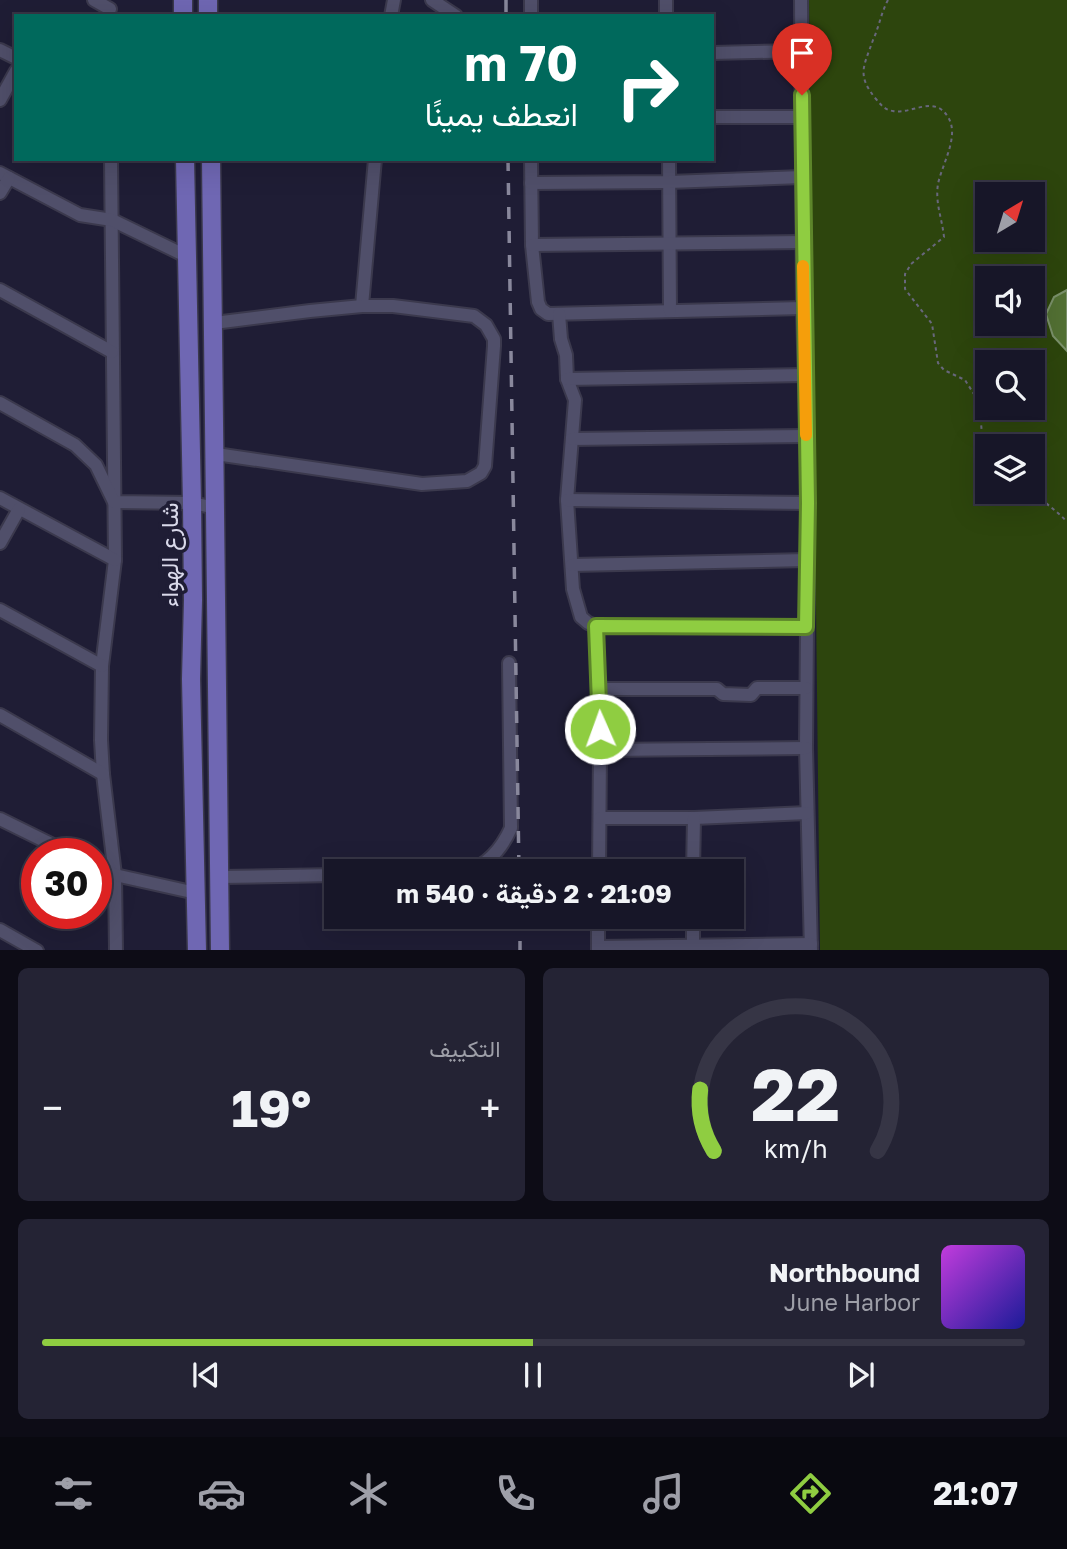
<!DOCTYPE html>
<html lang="ar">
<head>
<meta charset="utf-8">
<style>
  :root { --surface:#171628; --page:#242334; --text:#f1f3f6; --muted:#9e9fa8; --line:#363545; --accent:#8fcd41 }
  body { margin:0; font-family:"Golos Text",Vazirmatn,sans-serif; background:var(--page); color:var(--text); direction:rtl; height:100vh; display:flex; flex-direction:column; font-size:26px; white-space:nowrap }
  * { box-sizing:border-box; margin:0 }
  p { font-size:23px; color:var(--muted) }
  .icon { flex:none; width:38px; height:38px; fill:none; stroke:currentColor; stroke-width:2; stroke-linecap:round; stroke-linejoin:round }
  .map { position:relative; height:950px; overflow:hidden; direction:ltr }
  .sheet { display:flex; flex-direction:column; gap:18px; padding:18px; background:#0d0c16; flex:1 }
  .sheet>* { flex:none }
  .hud { position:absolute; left:14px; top:14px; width:700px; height:147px; border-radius:0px; box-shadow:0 7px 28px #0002,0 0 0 2px var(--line); direction:rtl; background:#00695c; color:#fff; overflow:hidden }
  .needle { width:46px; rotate:38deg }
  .fabs { position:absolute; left:975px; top:182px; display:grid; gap:14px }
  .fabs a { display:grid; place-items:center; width:70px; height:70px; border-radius:0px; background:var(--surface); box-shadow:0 7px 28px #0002,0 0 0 2px var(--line); font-size:35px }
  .speed { position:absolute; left:21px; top:838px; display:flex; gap:14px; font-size:35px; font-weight:700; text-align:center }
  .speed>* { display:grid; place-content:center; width:91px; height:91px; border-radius:50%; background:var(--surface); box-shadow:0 7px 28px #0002,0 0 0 2px var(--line); line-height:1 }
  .speed .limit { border:10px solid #d22; background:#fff; color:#111 }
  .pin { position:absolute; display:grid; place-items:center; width:60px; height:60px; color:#fff; margin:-72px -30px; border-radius:50% 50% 50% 0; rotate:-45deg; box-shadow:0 0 7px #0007 }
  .pin .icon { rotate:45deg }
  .me { position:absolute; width:77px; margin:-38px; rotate:358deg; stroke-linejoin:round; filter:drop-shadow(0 0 5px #0008) }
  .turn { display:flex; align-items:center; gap:24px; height:147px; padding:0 21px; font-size:32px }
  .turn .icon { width:91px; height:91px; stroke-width:2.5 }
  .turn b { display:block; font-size:49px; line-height:60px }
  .big { font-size:52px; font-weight:700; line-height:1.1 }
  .sheet .card { flex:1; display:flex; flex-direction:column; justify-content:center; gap:10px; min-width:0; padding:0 24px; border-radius:10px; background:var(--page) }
  .sheet .dial { align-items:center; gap:0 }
  .dial svg { height:182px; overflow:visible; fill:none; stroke:var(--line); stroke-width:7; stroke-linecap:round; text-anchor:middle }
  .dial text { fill:var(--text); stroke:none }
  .song { display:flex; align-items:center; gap:21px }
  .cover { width:84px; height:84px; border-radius:10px; background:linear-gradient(135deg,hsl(290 70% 55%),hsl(240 70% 35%)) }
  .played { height:7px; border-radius:4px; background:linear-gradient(90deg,var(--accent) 50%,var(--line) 50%) }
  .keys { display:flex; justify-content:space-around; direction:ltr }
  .heat { display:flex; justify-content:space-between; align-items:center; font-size:38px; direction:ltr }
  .sheet .tiles { flex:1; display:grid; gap:18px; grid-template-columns:1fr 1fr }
  .card:last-child { grid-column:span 2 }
  .trip { position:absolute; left:324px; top:859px; width:420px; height:70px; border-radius:0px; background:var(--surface); box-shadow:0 7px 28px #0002,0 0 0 2px var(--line); font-weight:700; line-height:70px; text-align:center; direction:rtl }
  .tabs { display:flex; height:112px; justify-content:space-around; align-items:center; background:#090910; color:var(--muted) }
  .tabs .icon { width:49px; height:49px }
  .tabs .on { color:var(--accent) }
  .tabs b { font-size:32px; color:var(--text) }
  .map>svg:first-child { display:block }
  .green { fill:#2d450d; fill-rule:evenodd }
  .water { fill:#527033; stroke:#7a906a; stroke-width:2 }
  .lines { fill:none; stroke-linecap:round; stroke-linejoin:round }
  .minor-casing { stroke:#3b394d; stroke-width:16 }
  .primary-casing { stroke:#3b394d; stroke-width:21 }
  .path { stroke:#68677c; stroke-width:2; stroke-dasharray:3.5 3.5; stroke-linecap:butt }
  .minor { stroke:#504f6a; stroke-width:12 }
  .primary { stroke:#6f67b3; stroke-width:18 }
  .rail { stroke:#89889c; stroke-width:3.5; stroke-dasharray:12 12; stroke-linecap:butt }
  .route-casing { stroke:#5d852a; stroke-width:18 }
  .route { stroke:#8fcd41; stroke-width:12 }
  .slow { stroke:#f59e0b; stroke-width:12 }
  .labels { text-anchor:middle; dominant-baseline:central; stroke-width:7; stroke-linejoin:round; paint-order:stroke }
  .street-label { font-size:24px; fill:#d9d9ea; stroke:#1f1d35 }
</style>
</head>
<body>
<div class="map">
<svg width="1067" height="951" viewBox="0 0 1067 951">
  <rect width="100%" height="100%" fill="#1f1d35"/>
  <path class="green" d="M 809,0 L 1067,0 L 1067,950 L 820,950 ZM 987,194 L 1032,194 L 1032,240 L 987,240 ZM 987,278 L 1032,278 L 1032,324 L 987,324 ZM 987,362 L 1032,362 L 1032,408 L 987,408 ZM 987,446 L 1032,446 L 1032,492 L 987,492 Z"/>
  <path class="water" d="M 1067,290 L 1067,351 L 1053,336 L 1046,314 L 1054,297 Z"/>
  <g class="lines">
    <g class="minor-casing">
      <g id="minor">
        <path d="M 94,0 L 110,9"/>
        <path d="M 432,0 L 456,16"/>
        <path d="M 531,0 L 531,16"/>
        <path d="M 666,0 L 666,16"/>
        <path d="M 801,0 L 803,308 L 808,503 L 806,748 L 811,951"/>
        <path d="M 391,16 L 394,0"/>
        <path d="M 0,50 L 16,58"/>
        <path d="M 712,53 L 801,51"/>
        <path d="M 0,100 L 16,71"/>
        <path d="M 712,117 L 802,117"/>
        <path d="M 111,159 L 115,560 L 102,666 L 101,740 L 103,774 L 115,875 L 116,951"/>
        <path d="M 531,159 L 532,245 L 538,302 L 541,309 L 548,314 L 803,308"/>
        <path d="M 669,159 L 670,311"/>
        <path d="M 0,173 L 80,215 L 112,220 L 186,256"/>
        <path d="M 531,183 L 669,182 L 802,177"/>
        <path d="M 0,193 L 9,178"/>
        <path d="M 532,245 L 803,242"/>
        <path d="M 0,290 L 112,352"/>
        <path d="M 362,306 L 375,159"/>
        <path d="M 559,314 L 561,339 L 566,355 L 567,379 L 575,400 L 567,500 L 573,589 L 581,617 L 588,623 L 596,626 L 806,627"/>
        <path d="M 214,323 L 310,311 L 362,306 L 393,306 L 474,316 L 486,325 L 494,339 L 494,346 L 485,466 L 481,473 L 467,481 L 422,484 L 216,454"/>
        <path d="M 567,379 L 806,375"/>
        <path d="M 0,403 L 75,445 L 96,465 L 114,502 L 192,503 L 216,508"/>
        <path d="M 572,439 L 806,436"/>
        <path d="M 0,498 L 115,560"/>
        <path d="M 567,500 L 808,503"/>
        <path d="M 0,543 L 19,509"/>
        <path d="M 572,565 L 807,560"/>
        <path d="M 0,610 L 102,666"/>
        <path d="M 596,626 L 600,750 L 599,872"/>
        <path d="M 598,689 L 717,689 L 723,694 L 751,695 L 757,688 L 806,688"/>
        <path d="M 0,715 L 103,774"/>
        <path d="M 600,750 L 806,748"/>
        <path d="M 600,818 L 694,818 L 807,813"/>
        <path d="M 0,819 L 71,854"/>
        <path d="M 96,866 L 115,875 L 196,893"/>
        <path d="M 466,872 C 488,865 502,848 511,828 L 509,663"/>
        <path d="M 693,872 L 694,818"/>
        <path d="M 220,877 L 336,875"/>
        <path d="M 693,917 L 693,951"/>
        <path d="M 0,930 L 37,951"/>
        <path d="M 598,947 L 811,944"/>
        <path d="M 598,951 L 598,917"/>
      </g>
    </g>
    <g class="primary-casing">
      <g id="primary">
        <path d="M 183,0 L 183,16"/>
        <path d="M 208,0 L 208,16"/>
        <path d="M 185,159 L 192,503 L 193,600 L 191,679 L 197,951"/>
        <path d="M 211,159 L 220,951"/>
      </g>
    </g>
    <g class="path">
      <path d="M 888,0 C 881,13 879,27 873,40 C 864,66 856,75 876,99 C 881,105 885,110 893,111 C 911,115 934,94 948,117 C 960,136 942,164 938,184 C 935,203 942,218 944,237 L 911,264 L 905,274 L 905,289 L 932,324 L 938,363 L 944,370 L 965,380 L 979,402 L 982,434 L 987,446"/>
      <path d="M 1032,488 C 1042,503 1056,509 1067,522"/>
    </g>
    <use href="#minor" class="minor"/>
    <use href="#primary" class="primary"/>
    <g class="rail">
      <path d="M 506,0 L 506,16"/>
      <path d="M 508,159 L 519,872"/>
      <path d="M 520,917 L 520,951"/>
    </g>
  </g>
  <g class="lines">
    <g class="route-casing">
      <path id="route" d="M 600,729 L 596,626 L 806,627 L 808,503 L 802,95"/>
    </g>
    <use href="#route" class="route"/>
    <path class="slow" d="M 803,266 L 806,435"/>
  </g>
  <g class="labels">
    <g class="street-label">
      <text transform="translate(168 555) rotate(-90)">شارع الهواء</text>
    </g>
  </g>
</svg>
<div class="fabs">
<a><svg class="needle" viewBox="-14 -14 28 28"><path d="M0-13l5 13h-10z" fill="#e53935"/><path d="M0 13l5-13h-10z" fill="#9e9fa8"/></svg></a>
<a><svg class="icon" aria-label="sound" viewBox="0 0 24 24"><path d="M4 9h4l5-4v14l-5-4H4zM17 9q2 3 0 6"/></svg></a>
<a><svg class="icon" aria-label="search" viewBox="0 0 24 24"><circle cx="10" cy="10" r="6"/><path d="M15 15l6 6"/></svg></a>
<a><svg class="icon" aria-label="layers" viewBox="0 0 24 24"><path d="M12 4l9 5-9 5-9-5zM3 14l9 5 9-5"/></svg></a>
</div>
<div class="speed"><div class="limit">30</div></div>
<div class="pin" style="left:802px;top:95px;background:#d93025"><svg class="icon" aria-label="arrive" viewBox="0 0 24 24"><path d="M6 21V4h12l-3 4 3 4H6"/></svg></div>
<svg class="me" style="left:600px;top:729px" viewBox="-20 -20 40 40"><circle r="17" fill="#8fcd41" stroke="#fff" stroke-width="3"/><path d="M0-11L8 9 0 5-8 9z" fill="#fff"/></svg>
<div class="trip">21:09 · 2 دقيقة · 540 m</div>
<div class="hud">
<div class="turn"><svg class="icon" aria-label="right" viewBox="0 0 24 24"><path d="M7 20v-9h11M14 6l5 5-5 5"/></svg><div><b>70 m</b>انعطف يمينًا</div></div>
</div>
</div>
<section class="sheet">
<div class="tiles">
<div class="card dial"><svg viewBox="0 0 100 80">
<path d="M14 69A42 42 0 1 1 86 69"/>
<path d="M14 69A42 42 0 0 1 8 42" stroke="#8fcd41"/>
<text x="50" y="56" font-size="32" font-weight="700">22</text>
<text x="50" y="72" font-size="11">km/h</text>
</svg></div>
<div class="card"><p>التكييف</p>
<div class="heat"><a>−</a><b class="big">19°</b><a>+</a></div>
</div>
<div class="card">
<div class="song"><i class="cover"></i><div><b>Northbound</b><p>June Harbor</p></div></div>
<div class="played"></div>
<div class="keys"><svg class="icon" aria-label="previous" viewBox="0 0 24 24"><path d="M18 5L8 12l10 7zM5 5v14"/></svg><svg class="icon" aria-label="pause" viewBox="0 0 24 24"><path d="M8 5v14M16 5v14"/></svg><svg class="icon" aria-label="next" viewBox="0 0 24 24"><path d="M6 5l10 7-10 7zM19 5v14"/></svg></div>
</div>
</div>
</section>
<nav class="tabs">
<b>21:07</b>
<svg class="icon on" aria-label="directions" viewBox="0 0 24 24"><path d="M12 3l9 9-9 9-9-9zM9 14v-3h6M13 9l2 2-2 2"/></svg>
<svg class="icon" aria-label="music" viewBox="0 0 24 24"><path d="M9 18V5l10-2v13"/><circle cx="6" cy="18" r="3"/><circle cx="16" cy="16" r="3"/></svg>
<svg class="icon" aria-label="phone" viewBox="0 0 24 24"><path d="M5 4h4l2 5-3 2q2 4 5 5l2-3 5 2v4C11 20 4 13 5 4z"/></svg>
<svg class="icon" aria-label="climate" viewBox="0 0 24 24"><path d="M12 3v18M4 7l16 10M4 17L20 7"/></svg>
<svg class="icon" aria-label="car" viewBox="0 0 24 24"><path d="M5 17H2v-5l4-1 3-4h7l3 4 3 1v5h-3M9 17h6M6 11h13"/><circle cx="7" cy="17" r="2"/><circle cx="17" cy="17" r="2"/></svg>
<svg class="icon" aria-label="filters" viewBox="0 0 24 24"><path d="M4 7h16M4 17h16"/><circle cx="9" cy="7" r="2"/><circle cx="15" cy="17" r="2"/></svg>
</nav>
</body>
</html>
